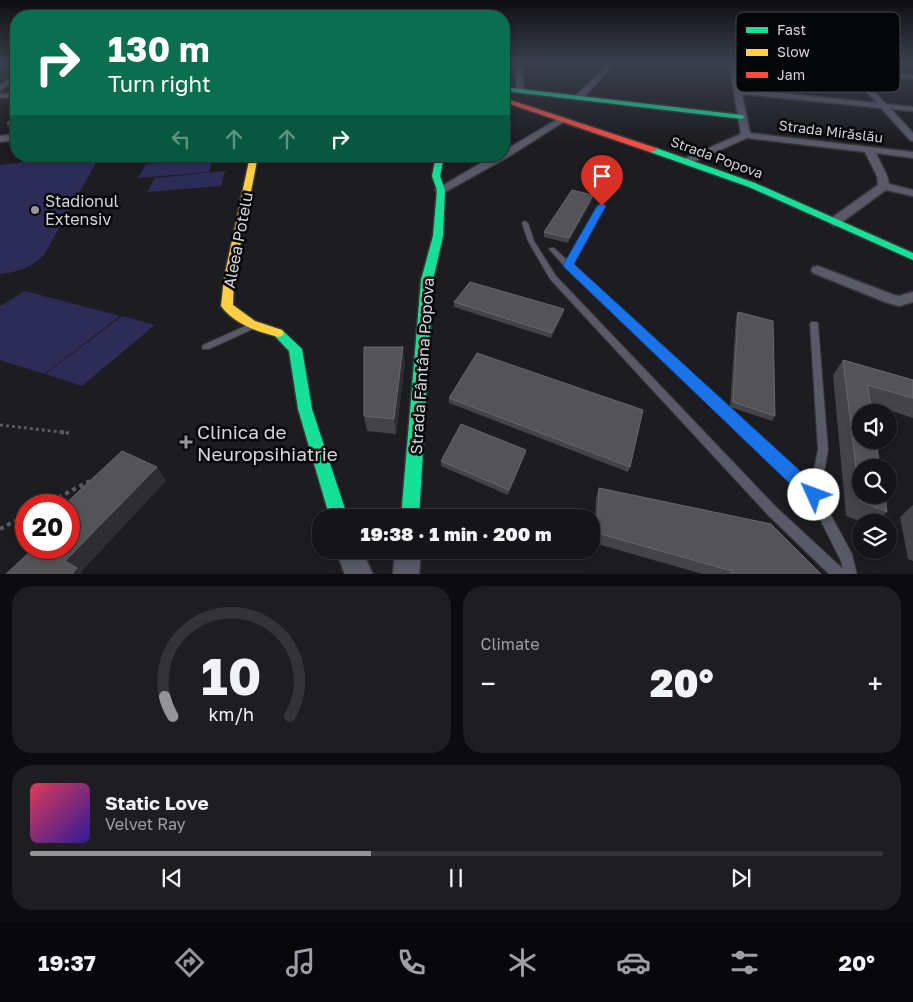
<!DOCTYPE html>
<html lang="en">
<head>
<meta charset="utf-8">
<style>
  :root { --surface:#151519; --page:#1e1e22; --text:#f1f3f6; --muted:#9d9fa2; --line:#343438; --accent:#94949a }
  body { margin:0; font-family:"Golos Text",sans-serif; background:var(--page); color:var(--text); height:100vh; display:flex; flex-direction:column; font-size:19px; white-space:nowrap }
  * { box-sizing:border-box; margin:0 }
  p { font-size:16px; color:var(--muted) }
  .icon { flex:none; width:28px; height:28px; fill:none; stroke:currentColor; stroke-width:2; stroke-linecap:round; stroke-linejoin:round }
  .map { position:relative; height:574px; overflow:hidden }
  .panel { display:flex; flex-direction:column; gap:12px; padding:12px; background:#0c0c0e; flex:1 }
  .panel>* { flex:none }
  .top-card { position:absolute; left:10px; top:10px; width:500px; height:152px; border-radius:20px; box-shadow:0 2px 8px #0003,0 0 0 1px var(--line); background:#0b6e4f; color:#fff; overflow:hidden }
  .fabs { position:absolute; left:852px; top:404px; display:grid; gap:10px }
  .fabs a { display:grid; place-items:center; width:45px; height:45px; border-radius:50%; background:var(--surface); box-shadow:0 2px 8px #0003,0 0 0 1px var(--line); font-size:25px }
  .speed { position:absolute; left:15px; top:494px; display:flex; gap:10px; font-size:25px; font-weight:700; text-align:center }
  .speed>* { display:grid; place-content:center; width:65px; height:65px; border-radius:50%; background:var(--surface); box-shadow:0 2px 8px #0003,0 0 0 1px var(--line); line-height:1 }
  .speed .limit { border:8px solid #d22; background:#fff; color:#111 }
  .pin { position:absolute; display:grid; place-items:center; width:42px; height:42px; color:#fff; margin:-51px -21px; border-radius:50% 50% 50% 0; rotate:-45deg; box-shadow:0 0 5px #0007 }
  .pin .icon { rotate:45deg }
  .me { position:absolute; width:55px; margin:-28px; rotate:313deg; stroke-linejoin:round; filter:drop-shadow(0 0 4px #0008) }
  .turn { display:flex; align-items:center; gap:18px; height:105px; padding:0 15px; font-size:22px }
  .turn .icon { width:65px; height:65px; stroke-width:2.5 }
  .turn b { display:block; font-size:35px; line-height:42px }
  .lanes { display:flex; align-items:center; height:48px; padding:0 15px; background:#0003; justify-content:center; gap:25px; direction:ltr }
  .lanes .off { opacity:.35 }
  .big { font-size:38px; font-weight:800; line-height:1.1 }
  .panel .tile { flex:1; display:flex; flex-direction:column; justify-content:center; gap:8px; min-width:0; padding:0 18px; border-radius:20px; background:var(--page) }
  .panel .dial { align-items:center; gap:0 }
  .dial svg { height:130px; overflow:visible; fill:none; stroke:var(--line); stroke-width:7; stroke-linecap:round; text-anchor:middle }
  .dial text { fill:var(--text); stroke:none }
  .song { display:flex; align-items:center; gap:15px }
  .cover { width:60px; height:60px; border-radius:8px; background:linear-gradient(135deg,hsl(350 70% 55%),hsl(250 70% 35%)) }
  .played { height:5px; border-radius:2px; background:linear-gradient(90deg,var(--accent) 40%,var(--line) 40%) }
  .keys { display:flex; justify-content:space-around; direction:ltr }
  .heat { display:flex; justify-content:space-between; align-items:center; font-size:28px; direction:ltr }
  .panel .tiles { flex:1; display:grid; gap:12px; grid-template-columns:1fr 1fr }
  .tile:last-child { grid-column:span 2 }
  .trip { position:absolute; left:312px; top:509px; width:288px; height:50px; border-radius:20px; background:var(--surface); box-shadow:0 2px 8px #0003,0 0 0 1px var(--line); font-weight:800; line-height:50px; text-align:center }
  .menu { display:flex; height:80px; justify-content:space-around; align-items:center; background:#08080a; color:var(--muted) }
  .menu .icon { width:35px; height:35px }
  .menu .on { color:var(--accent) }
  .menu b { font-size:22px; color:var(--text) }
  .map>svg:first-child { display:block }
  .green { fill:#2d2c57 }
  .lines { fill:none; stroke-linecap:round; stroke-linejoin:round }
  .lane-casing { stroke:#37373a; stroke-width:2 }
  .street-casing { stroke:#37373a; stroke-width:3 }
  .fast-casing { stroke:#37373a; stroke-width:3 }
  .slow-casing { stroke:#37373a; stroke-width:3 }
  .jam-casing { stroke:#37373a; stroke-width:3 }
  .path-far1 { stroke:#5b5b66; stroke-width:3; stroke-dasharray:3 3; stroke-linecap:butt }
  .path { stroke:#5b5b66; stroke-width:4; stroke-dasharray:4 4; stroke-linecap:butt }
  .lane { fill:#595968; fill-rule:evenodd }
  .street { fill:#595968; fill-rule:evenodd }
  .fast { fill:#16e098; fill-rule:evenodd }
  .slow { fill:#ffcf43; fill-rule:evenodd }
  .jam { fill:#f24e42; fill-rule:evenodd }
  .wall { fill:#444448 }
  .shaded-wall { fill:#2d2d32 }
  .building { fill:#545458; stroke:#68686c }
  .route { fill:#1a73e8; stroke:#114b97 }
  .poi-dot { fill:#94949a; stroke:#050609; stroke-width:2 }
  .labels { text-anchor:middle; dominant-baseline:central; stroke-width:5; stroke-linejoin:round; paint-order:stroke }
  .far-street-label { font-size:14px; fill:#d5d5db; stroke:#050609 }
  .poi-label { font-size:16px; fill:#d5d5db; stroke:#050609; text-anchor:start }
  .street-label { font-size:16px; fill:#d5d5db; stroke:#050609 }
  .near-poi-label { font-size:19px; fill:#d5d5db; stroke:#050609; text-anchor:start }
  .key { fill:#050609; stroke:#434448; stroke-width:1 }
  .key-label { font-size:14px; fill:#d5d5db }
</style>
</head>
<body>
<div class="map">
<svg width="913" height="575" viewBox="0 0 913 575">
  <rect width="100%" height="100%" fill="#1c1c21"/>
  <g class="green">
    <path d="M 80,156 L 96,158 L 97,161 L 44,255 C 31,268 18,272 0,274 L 0,165 Z"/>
    <path d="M 213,158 L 209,172 L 138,178 L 146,164 Z"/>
    <path d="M 225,171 L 221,186 L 147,192 L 155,178 Z"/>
    <path d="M 25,291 L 120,316 L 44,374 L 0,360 L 0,306 Z"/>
    <path d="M 122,316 L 155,325 L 82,386 L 45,374 Z"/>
  </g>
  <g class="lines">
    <g class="lane-casing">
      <g id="lane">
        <path d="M 601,204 L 604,206 L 572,264 L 811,484 L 818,450 L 810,324 L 811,322 L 817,322 L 818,324 L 828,450 L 820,495 L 852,554 L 857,575 L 830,575 L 768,515 L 550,279 L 528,241 L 522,223 L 523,222 L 525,221 L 528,223 L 534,241 L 556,276 L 776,507 L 843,569 L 841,561 L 810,499 L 565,267 L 549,249 L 550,248 L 554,248 L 567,260 L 598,206 Z"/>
        <path d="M 252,323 L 255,324 L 256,326 L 255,328 L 209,349 L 203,349 L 202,347 L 203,345 Z"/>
      </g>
    </g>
    <g class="street-casing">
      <g id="street">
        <path d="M 516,63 L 522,63 L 524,91 L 520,93 L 516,91 Z"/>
        <path d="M 610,63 L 616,63 L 581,100 L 575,100 L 575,96 Z"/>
        <path d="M 729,63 L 755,63 L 847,70 L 850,67 L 855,70 L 913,75 L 913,79 L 859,75 L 886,104 L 913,107 L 913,111 L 891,109 L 913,133 L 913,141 L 910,140 L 881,108 L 742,94 L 750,133 L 913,152 L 913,158 L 876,153 L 887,176 L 889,184 L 913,190 L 913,196 L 886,190 L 838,225 L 834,226 L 828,222 L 830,219 L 878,185 L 877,176 L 865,152 L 747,138 L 691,163 L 683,163 L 683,159 L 741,134 ZM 736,65 L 851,74 L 877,103 L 741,89 Z"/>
        <path d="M 11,78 L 15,78 L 16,79 L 0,91 L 0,85 Z"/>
        <path d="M 16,93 L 16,97 L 0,98 L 0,94 Z"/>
        <path d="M 561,117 L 568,119 L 508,157 L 445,192 L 437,192 L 435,190 L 493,156 L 504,156 L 504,151 Z"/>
        <path d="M 16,134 L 16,140 L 0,142 L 0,136 Z"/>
        <path d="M 818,266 L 894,295 L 899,296 L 913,292 L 913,302 L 899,306 L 885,302 L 813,273 L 811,270 L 813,267 Z"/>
        <path d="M 336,550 L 362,550 L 373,575 L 345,575 Z"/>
        <path d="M 395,550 L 421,550 L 419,575 L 393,575 Z"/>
      </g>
    </g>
    <g class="fast-casing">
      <g id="fast">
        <path d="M 504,87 L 742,115 L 745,117 L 742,119 L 504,91 Z"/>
        <path d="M 650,148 L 656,148 L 755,183 L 913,253 L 913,260 L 749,187 L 650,152 Z"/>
        <path d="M 436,156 L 444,156 L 440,176 L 445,190 L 443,236 L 433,280 L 419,518 L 401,518 L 421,280 L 433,236 L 437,190 L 432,176 Z"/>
        <path d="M 278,329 L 282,330 L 302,349 L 312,409 L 348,518 L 330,518 L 298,409 L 289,351 L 272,333 L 274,330 Z"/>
      </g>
    </g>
    <g class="slow-casing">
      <path id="slow" d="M 250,156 L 258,156 L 234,278 L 233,305 L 255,321 L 282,330 L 284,333 L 282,336 L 278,337 C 257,331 235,325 221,306 L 224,278 Z"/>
    </g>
    <g class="jam-casing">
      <path id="jam" d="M 504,98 L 656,148 L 657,150 L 650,152 L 504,102 Z"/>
    </g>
    <path class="path-far1" d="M 0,425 L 69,433"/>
    <g class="path">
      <path d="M 60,432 L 69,433"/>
      <path d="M 44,505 L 90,481"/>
      <path d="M 0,529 L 26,515"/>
    </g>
    <use href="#lane" class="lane"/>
    <use href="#street" class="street"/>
    <use href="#fast" class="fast"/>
    <use href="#slow" class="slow"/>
    <use href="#jam" class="jam"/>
  </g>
  <g class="wall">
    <path d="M 593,195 L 593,199 L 568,243 L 544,237 L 544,232 Z"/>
    <path d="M 454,302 L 564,309 L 563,314 L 551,338 L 454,307 Z"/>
    <path d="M 738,312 L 775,416 L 772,421 L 730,407 L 736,317 Z"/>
    <path d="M 843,360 L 913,380 L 913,418 L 870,404 L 887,512 L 876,522 L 863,522 L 846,516 L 833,375 Z"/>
    <path d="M 405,362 L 396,434 L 367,431 L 364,416 Z"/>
    <path d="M 449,398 L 630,467 L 628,472 L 449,403 Z"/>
    <path d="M 526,450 L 525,455 L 508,495 L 441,466 L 441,461 Z"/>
    <path d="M 599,488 L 822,575 L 706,575 L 594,543 L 596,498 Z"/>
    <path d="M 913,505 L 913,561 L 908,559 L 900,517 Z"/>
  </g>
  <g class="shaded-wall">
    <path d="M 16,123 L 16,130 L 11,131 L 7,124 Z"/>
    <path d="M 593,195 L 593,199 L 568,243 L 569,238 Z"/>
    <path d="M 564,309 L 563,314 L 551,338 L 552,333 Z"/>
    <path d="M 403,347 L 405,362 L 396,434 L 394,419 Z"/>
    <path d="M 526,450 L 525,455 L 508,495 L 509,490 Z"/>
    <path d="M 157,467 L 166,481 L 81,572 L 84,575 L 71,575 L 65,561 Z"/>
  </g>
  <g class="building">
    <path d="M 16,117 L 16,123 L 7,124 L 11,118 Z"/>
    <path d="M 572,190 L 593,195 L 569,238 L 544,232 Z"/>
    <path d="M 470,282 L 564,309 L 552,333 L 454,302 Z"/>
    <path d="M 738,312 L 773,321 L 775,416 L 733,402 Z"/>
    <path d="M 364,347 L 403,347 L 394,419 L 364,416 Z"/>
    <path d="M 477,353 L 643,410 L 630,467 L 449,398 Z"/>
    <path d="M 843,360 L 913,380 L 913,398 L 867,385 L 872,412 L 861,412 L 861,440 L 876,440 L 880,468 L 861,468 L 861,495 L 885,495 L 887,512 L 860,501 Z"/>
    <path d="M 461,424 L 526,450 L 509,490 L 441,461 Z"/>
    <path d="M 122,451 L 157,467 L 65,561 L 77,568 L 71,575 L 5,575 L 34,548 L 69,548 L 69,505 L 64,505 Z"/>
    <path d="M 599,488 L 771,524 L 822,575 L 731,575 L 732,571 L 597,533 Z"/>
  </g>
  <linearGradient id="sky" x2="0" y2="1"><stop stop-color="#0f0f12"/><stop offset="0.44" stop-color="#3a404e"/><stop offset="1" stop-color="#3a404e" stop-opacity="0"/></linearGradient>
  <rect width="913" height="143" fill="url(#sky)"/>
  <path class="route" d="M 602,203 L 606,206 L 574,264 L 820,489 L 823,495 L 820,501 L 814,503 L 808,501 L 564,267 L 563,265 L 597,206 Z"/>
  <g class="poi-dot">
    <circle cx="35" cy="210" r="5"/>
    <path d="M183.5 434.5h5v5h5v5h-5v5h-5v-5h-5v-5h5z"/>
  </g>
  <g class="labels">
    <g class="far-street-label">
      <text transform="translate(831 131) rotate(7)">Strada Mirăslău</text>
      <text transform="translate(717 157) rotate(20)">Strada Popova</text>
    </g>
    <g class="poi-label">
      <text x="45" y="201">Stadionul<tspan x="45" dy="18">Extensiv</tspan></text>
    </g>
    <g class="street-label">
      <text transform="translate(238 240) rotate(-79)">Aleea Potelu</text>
      <text transform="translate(422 366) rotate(-86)">Strada Fântâna Popova</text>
    </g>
    <g class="near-poi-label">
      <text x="197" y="431">Clinica de<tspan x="197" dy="22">Neuropsihiatrie</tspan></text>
    </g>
  </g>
  <rect x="736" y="12" width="164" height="80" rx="8" class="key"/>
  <rect x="746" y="27" width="22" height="6" fill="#16e098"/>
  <rect x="746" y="49" width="22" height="7" fill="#ffcf43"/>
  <rect x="746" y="72" width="22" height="6" fill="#f24e42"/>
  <g class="key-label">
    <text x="777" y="35">Fast</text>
    <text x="777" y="57">Slow</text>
    <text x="777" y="80">Jam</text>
  </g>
</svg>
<div class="fabs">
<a><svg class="icon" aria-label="sound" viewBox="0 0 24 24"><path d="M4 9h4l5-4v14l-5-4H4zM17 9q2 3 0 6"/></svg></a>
<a><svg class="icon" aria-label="search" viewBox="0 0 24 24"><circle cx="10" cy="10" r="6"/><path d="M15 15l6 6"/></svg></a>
<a><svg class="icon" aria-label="layers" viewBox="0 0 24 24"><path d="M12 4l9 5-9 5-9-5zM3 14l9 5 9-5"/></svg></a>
</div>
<div class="speed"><div class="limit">20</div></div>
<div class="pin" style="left:602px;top:206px;background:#d93025"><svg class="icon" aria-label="arrive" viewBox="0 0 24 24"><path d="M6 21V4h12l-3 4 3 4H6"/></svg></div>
<svg class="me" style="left:814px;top:495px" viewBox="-20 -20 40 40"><circle r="19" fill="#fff"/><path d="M0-13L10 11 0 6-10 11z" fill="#1a73e8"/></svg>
<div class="trip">19:38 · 1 min · 200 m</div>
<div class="top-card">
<div class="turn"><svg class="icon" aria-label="right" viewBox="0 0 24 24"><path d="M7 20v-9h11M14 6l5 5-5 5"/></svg><div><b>130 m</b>Turn right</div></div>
<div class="lanes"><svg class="icon off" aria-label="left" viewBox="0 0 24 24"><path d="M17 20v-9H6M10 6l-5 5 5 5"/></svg><svg class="icon off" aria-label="ahead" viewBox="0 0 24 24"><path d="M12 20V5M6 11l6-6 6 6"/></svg><svg class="icon off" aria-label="ahead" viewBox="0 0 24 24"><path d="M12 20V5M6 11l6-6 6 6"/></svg><svg class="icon" aria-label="right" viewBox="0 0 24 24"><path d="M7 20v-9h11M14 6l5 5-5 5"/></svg></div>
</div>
</div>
<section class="panel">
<div class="tiles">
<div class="tile dial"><svg viewBox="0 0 100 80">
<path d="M14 69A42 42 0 1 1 86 69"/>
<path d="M14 69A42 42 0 0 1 9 57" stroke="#94949a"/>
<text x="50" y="56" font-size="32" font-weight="700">10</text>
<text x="50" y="72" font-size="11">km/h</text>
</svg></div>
<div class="tile"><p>Climate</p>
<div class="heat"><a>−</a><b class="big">20°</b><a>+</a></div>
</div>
<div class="tile">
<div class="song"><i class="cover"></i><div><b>Static Love</b><p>Velvet Ray</p></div></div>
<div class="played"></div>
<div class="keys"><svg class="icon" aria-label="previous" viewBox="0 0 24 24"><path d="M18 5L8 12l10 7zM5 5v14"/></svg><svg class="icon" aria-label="pause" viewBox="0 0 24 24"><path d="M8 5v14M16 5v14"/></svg><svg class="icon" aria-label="next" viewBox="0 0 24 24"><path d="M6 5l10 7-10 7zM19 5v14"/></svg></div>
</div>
</div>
</section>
<nav class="menu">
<b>19:37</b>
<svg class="icon on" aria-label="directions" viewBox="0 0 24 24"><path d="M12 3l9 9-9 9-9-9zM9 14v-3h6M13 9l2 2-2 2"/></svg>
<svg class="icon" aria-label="music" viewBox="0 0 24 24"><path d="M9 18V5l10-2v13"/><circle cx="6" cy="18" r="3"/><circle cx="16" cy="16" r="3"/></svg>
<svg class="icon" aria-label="phone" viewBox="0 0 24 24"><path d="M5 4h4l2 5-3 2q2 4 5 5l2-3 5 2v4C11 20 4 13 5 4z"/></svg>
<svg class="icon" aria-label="climate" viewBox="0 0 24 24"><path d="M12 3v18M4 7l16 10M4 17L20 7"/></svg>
<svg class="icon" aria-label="car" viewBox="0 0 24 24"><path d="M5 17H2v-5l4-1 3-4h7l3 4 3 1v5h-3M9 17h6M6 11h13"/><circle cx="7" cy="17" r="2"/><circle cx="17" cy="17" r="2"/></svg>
<svg class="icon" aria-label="filters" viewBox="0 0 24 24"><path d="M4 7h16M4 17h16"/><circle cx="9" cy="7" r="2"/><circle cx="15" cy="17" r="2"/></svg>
<b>20°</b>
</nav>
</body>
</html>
